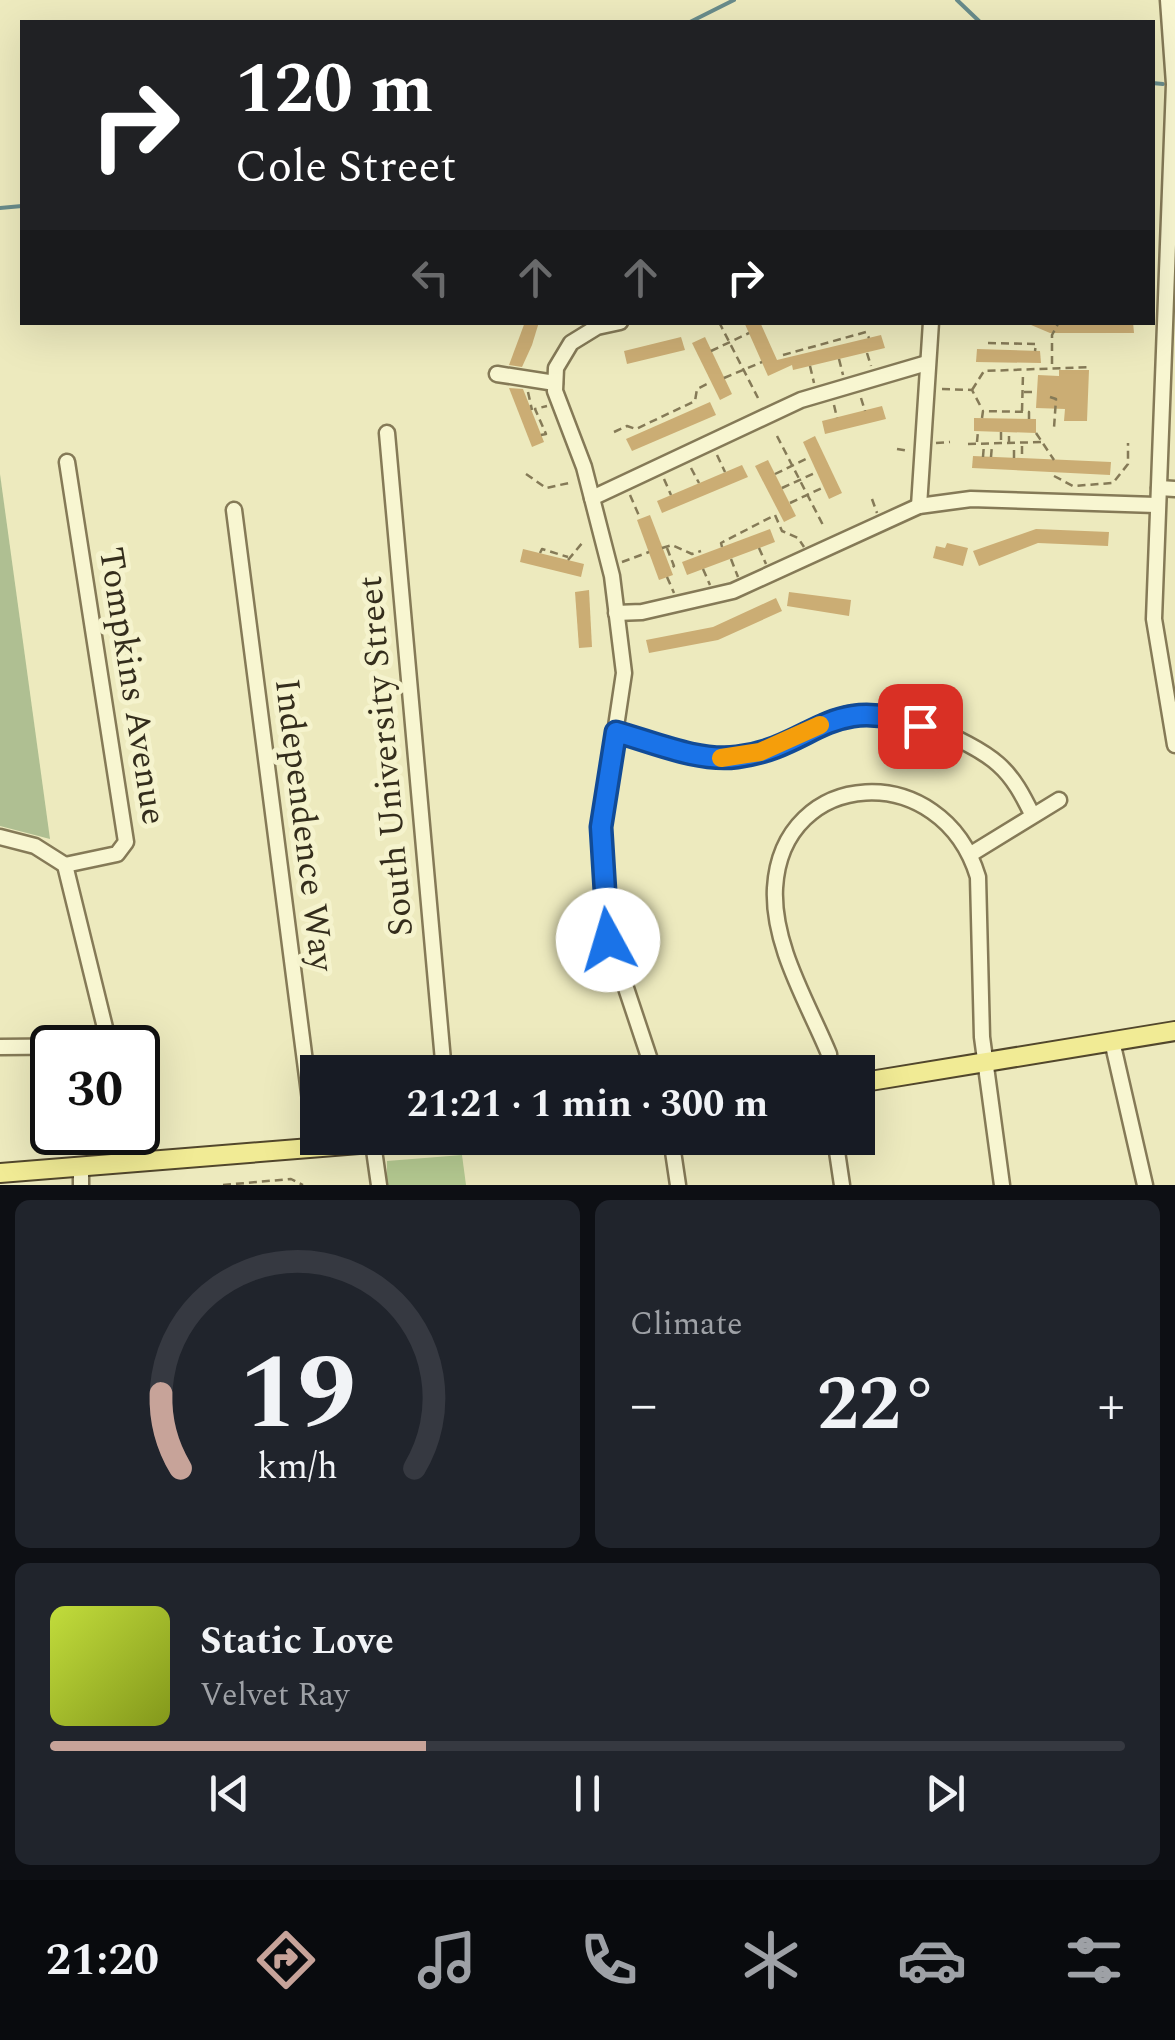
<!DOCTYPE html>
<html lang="en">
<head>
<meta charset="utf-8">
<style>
  :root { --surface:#171b24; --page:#20242c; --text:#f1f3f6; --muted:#9ea1a6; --line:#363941; --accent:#c7a399 }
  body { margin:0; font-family:Spectral,serif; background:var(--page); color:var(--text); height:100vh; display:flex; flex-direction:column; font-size:38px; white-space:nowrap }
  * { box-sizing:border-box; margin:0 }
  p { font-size:32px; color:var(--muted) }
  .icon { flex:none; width:55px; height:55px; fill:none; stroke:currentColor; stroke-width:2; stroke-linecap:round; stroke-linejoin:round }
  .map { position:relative; height:1185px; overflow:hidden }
  .side { display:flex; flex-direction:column; gap:15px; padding:15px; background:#0d0f14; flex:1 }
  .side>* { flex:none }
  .banner { position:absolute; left:20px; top:20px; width:1135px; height:305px; border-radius:0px; box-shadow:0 10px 40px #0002; background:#202124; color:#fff; overflow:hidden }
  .speed { position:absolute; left:30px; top:1025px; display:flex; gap:20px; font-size:50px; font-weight:700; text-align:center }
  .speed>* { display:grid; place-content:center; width:130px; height:130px; border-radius:50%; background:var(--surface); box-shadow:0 10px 40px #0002; line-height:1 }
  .speed .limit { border:5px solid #111; border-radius:15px; background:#fff; color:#111 }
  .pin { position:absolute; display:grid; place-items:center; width:85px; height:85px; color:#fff; margin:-42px; border-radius:20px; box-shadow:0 5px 15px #0006 }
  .me { position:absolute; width:110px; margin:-55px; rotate:354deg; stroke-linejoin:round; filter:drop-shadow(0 0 8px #0008) }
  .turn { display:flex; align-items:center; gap:35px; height:210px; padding:0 50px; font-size:45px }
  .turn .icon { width:130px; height:130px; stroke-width:2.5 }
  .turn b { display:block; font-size:70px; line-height:85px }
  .lanes { display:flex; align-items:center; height:95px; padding:0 50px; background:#0003; justify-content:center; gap:50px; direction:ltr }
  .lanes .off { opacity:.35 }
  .big { font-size:75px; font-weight:700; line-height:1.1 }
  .side .tile { flex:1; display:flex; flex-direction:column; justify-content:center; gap:15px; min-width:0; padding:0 35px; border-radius:15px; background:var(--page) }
  .side .dial { align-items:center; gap:0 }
  .dial svg { height:260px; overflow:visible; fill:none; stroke:var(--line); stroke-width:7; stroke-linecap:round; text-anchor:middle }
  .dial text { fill:var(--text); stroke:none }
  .song { display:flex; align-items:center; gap:30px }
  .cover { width:120px; height:120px; border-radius:15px; background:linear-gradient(135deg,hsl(70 70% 55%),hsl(70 70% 35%)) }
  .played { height:10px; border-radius:5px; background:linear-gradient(90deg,var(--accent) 35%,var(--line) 35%) }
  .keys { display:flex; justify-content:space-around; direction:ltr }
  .heat { display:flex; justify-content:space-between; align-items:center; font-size:55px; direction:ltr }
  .side .tiles { flex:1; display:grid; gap:15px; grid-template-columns:1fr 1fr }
  .tile:last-child { grid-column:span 2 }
  .trip { position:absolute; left:300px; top:1055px; width:575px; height:100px; border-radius:0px; background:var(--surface); box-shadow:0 10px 40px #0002; font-weight:700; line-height:100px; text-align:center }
  .dock { display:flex; height:160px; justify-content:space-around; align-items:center; background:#090b0e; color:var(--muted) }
  .dock .icon { width:70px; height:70px }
  .dock .on { color:var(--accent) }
  .dock b { font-size:45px; color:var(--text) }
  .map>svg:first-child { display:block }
  .green { fill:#b6cb92 }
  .cemetery { fill:#afbf92 }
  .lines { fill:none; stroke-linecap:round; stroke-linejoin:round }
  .stream { stroke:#698c8b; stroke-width:4 }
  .building { fill:#cbad74 }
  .minor-casing { stroke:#857a57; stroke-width:19 }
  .major-casing { stroke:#52472c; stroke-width:22 }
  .path { stroke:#857a57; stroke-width:2.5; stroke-dasharray:8 5; stroke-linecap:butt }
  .minor { stroke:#f8f6d1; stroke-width:14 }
  .major { stroke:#f1eb95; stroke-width:18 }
  .route-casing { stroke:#114b97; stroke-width:25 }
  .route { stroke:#1a73e8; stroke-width:18 }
  .slow { stroke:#f59e0b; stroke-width:18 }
  .labels { text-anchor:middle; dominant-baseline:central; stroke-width:10; stroke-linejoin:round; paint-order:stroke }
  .street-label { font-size:35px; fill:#342d1c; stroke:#f5f3cd }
</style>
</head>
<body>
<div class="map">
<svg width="1175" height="1185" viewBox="0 0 1175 1185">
  <rect width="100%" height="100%" fill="#edeabe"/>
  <path class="green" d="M 462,1155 L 466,1185 L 387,1185 L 387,1161 Z"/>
  <path class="cemetery" d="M 0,474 L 50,839 L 0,826 Z"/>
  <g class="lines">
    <g class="stream">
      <path d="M 957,0 L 980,22"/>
      <path d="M 690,22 L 734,0"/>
      <path d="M 1152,83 L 1163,84"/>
      <path d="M 0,208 L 22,206"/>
    </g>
  </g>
  <g class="building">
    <path d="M 525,322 L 539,322 L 532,345 L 522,367 L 509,365 Z"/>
    <path d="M 744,322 L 760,322 L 777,360 L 881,335 L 885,348 L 793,370 L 792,365 L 768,376 Z"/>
    <path d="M 1024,322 L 1133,322 L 1134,333 L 1050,333 Z"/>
    <path d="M 681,337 L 685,350 L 627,364 L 624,351 Z"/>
    <path d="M 705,337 L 732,394 L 720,400 L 692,343 Z"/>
    <path d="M 977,349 L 1040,351 L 1041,363 L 976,362 Z"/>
    <path d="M 1059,370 L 1089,370 L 1087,421 L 1064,421 L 1065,409 L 1036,408 L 1038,375 L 1059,376 Z"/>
    <path d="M 509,388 L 523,389 L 544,442 L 532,447 Z"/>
    <path d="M 710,402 L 716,415 L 632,451 L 626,439 Z"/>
    <path d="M 882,406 L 886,419 L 825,434 L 822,421 Z"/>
    <path d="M 974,418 L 1036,419 L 1036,433 L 974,431 Z"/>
    <path d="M 815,436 L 842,493 L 829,499 L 803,442 Z"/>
    <path d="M 973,456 L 1111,462 L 1110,475 L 972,468 Z"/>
    <path d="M 768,460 L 796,516 L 784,522 L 755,466 Z"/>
    <path d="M 742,465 L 748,477 L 662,513 L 657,501 Z"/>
    <path d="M 650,515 L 673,575 L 659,580 L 637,520 Z"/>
    <path d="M 770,529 L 775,542 L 687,575 L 682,562 Z"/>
    <path d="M 1036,529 L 1109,532 L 1108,546 L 1038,543 L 979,566 L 973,551 Z"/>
    <path d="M 947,543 L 968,548 L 963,566 L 933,558 L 936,546 L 945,548 Z"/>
    <path d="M 523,549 L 584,564 L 581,577 L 520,562 Z"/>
    <path d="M 589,590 L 592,647 L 579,648 L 575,592 Z"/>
    <path d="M 789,592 L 851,600 L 849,616 L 787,606 Z"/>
    <path d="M 776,598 L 782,611 L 718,640 L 649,653 L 646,640 L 713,627 Z"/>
  </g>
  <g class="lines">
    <g class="minor-casing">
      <g id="minor">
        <path d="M 1168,0 L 1174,84 L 1154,619 L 1175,745"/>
        <path d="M 620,322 L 597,327 L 571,343 L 556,368 L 555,391 L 584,467 L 612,576 L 624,673 L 601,827 L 605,925 L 654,1072"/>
        <path d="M 497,374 L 555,383"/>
        <path d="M 387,433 L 444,1072"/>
        <path d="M 1159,488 L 1175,489"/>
        <path d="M 592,498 L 801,400 L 927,363"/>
        <path d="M 919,506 L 931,322"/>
        <path d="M 234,510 L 316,1147"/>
        <path d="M 616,613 L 642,612 L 733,591 L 919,506 L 971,499 L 1156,505"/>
        <path d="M 616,732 C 653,742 696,761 735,757 C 776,753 809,723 849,714 C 887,706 969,738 998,764 C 1014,778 1023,796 1032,814"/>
        <path d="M 0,837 L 35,846 L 65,865"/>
        <path d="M 971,854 L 1059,800"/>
        <path d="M 65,865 L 117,854 L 126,842 L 67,462"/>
        <path d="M 65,865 L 110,1048"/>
        <path d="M 1112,1041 L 1145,1185"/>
        <path d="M 0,1047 L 110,1046"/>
        <path d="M 830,1072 L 829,1054 C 808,1003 772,945 775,888 C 782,767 942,758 978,877 L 982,1037 L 1002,1185"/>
        <path d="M 130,1132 L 137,1162"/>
        <path d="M 671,1138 L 678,1185"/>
        <path d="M 835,1138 L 842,1185"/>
        <path d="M 373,1143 L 379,1185"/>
        <path d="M 81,1185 L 81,1166"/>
      </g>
    </g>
    <g class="major-casing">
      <g id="major">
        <path d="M 858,1083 L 1175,1031"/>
        <path d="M 0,1173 L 434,1138"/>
      </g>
    </g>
    <g class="path">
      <path d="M 719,322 L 758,398"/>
      <path d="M 776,322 L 776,323"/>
      <path d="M 988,343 L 1036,344 L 1035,351"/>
      <path d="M 711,351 L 749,333"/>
      <path d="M 867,353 L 871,366"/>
      <path d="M 783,355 L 866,332 L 869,338"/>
      <path d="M 839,359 L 843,375"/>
      <path d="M 1052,364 L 1052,335 L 1059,322"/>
      <path d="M 810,366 L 814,383"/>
      <path d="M 724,378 L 762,362"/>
      <path d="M 942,389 L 972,390 L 982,409"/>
      <path d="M 972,390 L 984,371 L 1091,367"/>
      <path d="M 528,392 L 532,410"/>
      <path d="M 1024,392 L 1037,392"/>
      <path d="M 1050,397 L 1056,399 L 1054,428"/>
      <path d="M 861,398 L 865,411"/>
      <path d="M 834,405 L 837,418"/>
      <path d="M 1022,411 L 1023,374"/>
      <path d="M 982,418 L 983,411 L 1029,412 L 1029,419"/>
      <path d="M 614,432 L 627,426 L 636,429 L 695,401 L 697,389 L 711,382"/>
      <path d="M 1001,432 L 1001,444"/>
      <path d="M 1036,433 L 1054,460"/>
      <path d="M 541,435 L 546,434 L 535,409 L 547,406"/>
      <path d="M 777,436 L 824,527"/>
      <path d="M 977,442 L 978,431"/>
      <path d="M 936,443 L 950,442"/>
      <path d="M 968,444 L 1042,442"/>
      <path d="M 1009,444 L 1009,432"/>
      <path d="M 1022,446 L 1022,458"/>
      <path d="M 897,449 L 909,451"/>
      <path d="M 717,455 L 725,472"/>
      <path d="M 983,457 L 984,444"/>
      <path d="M 991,457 L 992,445"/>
      <path d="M 1014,458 L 1014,446"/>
      <path d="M 691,468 L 699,483"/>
      <path d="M 526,474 L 546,488 L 569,483"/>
      <path d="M 775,474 L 810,457"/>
      <path d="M 1054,476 L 1073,486 L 1113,483 L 1128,464 L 1128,443"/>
      <path d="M 664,479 L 671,495"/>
      <path d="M 782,488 L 817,472"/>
      <path d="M 630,495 L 640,518"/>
      <path d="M 872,499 L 877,513"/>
      <path d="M 790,503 L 824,487"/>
      <path d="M 722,547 L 721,543 L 775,515 L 782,531 L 798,538 L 804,547"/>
      <path d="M 662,548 L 672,545 L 692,554 L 701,551"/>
      <path d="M 667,548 L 674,566 L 670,569"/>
      <path d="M 759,548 L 766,564"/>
      <path d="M 540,553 L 542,549 L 568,557"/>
      <path d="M 731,559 L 738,577"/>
      <path d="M 568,560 L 583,542"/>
      <path d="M 622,562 L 649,552"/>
      <path d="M 703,569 L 710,585"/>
      <path d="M 667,577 L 674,593"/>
      <path d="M 223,1185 L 291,1179 L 303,1185"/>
    </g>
    <use href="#minor" class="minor"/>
    <use href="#major" class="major"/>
  </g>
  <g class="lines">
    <g class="route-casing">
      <path id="route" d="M 608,940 L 601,827 L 616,732 C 653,742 697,762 737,757 C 815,747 828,692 920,726"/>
    </g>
    <use href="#route" class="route"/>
    <path class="slow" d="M 721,758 L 760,752 L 820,725"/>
  </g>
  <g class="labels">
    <g class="street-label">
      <text transform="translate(132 686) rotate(81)">Tompkins Avenue</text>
      <text transform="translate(386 756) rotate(-95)">South University Street</text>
      <text transform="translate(304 825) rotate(83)">Independence Way</text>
    </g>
  </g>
</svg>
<div class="speed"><div class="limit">30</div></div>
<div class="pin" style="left:920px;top:726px;background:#d93025"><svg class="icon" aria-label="arrive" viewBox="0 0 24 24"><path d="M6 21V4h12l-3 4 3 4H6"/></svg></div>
<svg class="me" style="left:608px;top:940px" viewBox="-20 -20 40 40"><circle r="19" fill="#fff"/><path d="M0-13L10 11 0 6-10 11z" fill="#1a73e8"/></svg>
<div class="trip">21:21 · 1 min · 300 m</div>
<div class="banner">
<div class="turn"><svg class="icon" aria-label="right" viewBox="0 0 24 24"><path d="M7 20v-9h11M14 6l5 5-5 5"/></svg><div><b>120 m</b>Cole Street</div></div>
<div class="lanes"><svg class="icon off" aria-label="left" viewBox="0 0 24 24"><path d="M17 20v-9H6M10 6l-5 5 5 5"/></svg><svg class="icon off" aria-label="ahead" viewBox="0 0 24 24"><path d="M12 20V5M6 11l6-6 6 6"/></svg><svg class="icon off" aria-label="ahead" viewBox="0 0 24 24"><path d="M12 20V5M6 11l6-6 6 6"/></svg><svg class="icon" aria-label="right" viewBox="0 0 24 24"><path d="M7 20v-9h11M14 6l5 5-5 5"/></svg></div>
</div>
</div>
<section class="side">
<div class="tiles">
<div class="tile dial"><svg viewBox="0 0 100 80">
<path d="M14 69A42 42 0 1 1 86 69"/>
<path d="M14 69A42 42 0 0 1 8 46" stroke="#c7a399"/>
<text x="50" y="56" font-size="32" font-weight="700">19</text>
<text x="50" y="72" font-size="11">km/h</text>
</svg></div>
<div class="tile"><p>Climate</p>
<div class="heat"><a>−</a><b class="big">22°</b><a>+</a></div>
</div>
<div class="tile">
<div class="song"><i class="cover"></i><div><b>Static Love</b><p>Velvet Ray</p></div></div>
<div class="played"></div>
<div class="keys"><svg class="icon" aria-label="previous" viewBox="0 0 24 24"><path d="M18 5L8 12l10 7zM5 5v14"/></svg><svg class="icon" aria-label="pause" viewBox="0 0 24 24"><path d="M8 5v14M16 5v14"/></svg><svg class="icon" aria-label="next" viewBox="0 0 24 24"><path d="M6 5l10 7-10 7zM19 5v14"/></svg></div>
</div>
</div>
</section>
<nav class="dock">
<b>21:20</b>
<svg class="icon on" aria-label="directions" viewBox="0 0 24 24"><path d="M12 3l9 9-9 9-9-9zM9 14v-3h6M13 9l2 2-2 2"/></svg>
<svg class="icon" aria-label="music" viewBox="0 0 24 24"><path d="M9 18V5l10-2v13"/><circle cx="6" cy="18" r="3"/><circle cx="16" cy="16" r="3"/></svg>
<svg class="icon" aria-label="phone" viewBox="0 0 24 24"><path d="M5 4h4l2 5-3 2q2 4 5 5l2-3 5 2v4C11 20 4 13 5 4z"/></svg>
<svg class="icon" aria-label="climate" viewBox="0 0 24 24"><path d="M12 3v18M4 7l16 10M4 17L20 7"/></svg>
<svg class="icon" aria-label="car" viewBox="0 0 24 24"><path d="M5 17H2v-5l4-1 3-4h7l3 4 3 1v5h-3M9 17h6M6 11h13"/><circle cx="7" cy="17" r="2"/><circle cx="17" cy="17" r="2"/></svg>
<svg class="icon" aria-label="filters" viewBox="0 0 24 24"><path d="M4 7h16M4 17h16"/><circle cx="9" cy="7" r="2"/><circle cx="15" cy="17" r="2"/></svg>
</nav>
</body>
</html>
